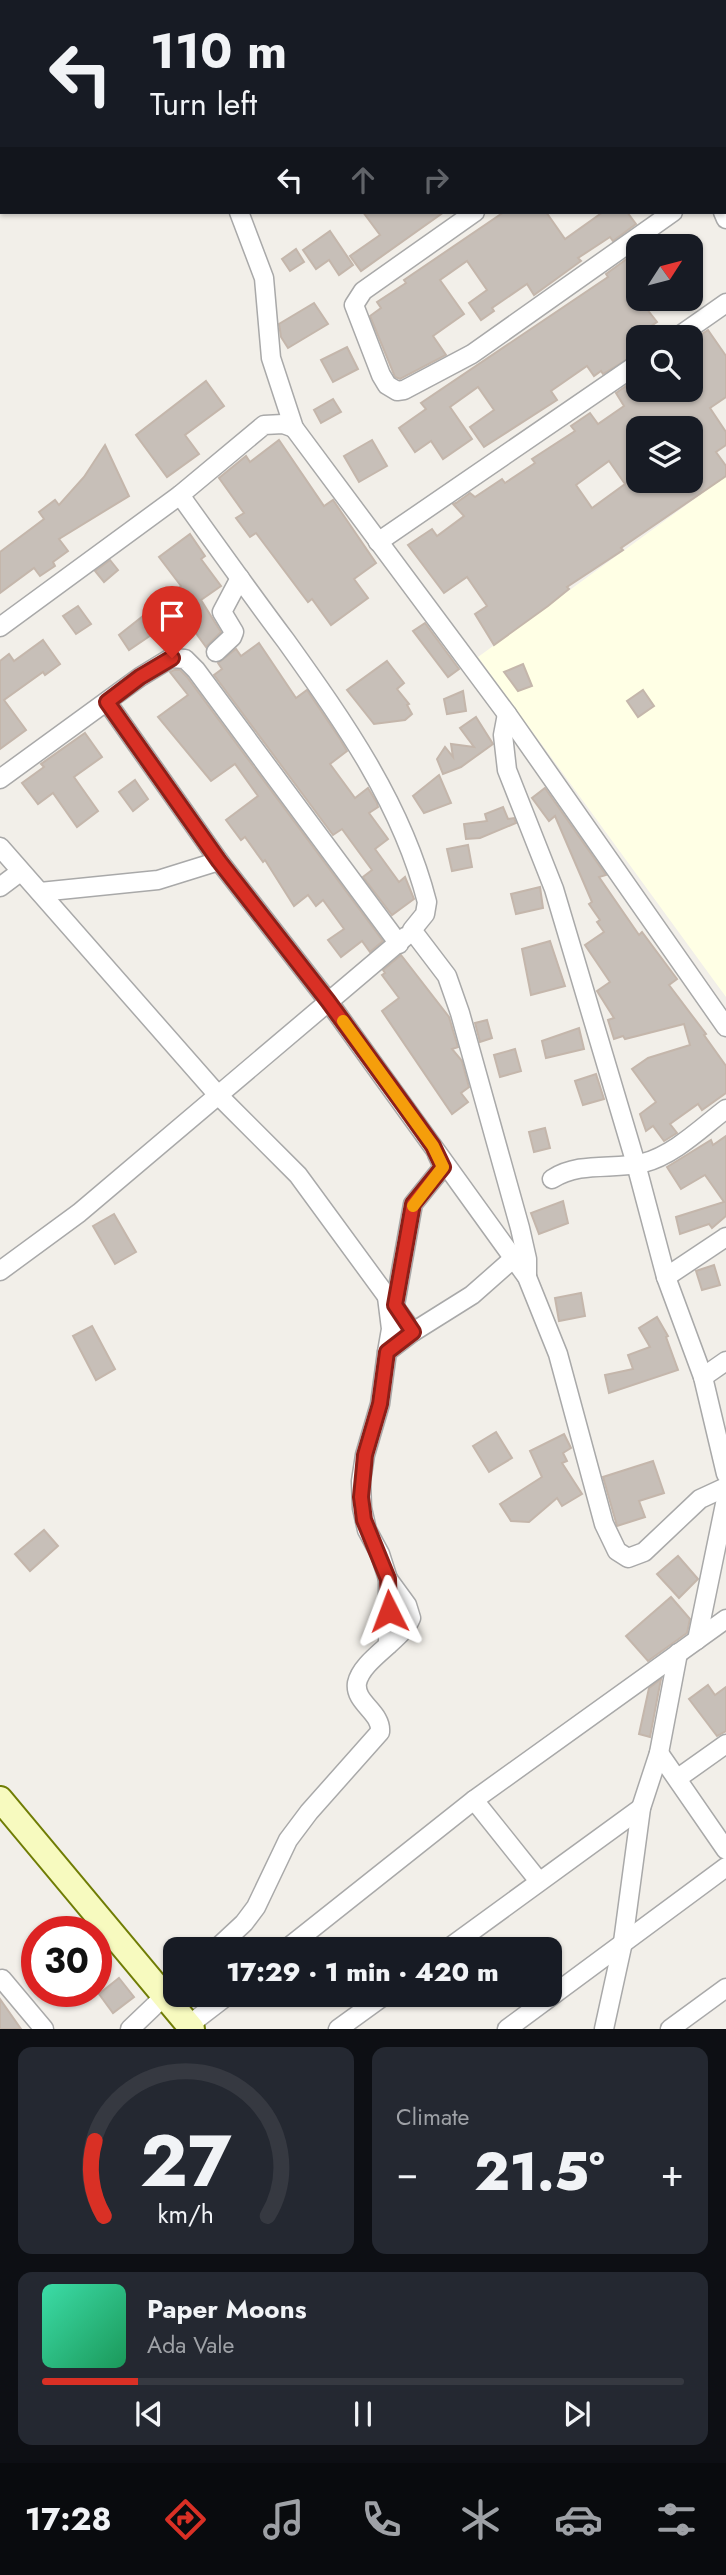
<!DOCTYPE html>
<html lang="en">
<head>
<meta charset="utf-8">
<style>
  :root { --surface:#171b24; --page:#242831; --text:#f1f3f6; --muted:#9ea1a6; --line:#363941; --accent:#d93025 }
  body { margin:0; font-family:Jost,sans-serif; background:var(--page); color:var(--text); height:100vh; display:flex; flex-direction:column; font-size:26px; white-space:nowrap }
  * { box-sizing:border-box; margin:0 }
  p { font-size:23px; color:var(--muted) }
  .icon { flex:none; width:38px; height:38px; fill:none; stroke:currentColor; stroke-width:2; stroke-linecap:round; stroke-linejoin:round }
  .map { position:relative; height:2029px; overflow:hidden }
  .drawer { display:flex; flex-direction:column; gap:18px; padding:18px; background:#0d0f14; flex:1 }
  .drawer>* { flex:none }
  .hud { position:absolute; left:0px; top:0px; width:726px; height:214px; box-shadow:0 2px 5px #0004; background:#171b24; color:var(--text); overflow:hidden }
  .needle { width:46px; rotate:54deg }
  .tools { position:absolute; left:626px; top:234px; display:grid; gap:14px }
  .tools a { display:grid; place-items:center; width:77px; height:77px; border-radius:14px; background:var(--surface); box-shadow:0 2px 5px #0004; font-size:35px }
  .speed { position:absolute; left:21px; top:1916px; display:flex; gap:14px; font-size:35px; font-weight:700; text-align:center }
  .speed>* { display:grid; place-content:center; width:91px; height:91px; border-radius:50%; background:var(--surface); box-shadow:0 2px 5px #0004; line-height:1 }
  .speed .limit { border:10px solid #d22; background:#fff; color:#111 }
  .pin { position:absolute; display:grid; place-items:center; width:60px; height:60px; color:#fff; margin:-72px -30px; border-radius:50% 50% 50% 0; rotate:-45deg; box-shadow:0 0 7px #0007 }
  .pin .icon { rotate:45deg }
  .me { position:absolute; width:77px; margin:-38px; rotate:357deg; stroke-linejoin:round; filter:drop-shadow(0 0 5px #0008) }
  .turn { display:flex; align-items:center; gap:24px; height:147px; padding:0 35px; font-size:32px }
  .turn .icon { width:91px; height:91px; stroke-width:2.5 }
  .turn b { display:block; font-size:49px; line-height:60px }
  .lanes { display:flex; align-items:center; height:66px; padding:0 35px; background:#0003; justify-content:center; gap:35px; direction:ltr }
  .lanes .off { opacity:.35 }
  .big { font-size:52px; font-weight:800; line-height:1.1 }
  .drawer .card { flex:1; display:flex; flex-direction:column; justify-content:center; gap:10px; min-width:0; padding:0 24px; border-radius:14px; background:var(--page) }
  .drawer .dial { align-items:center; gap:0 }
  .dial svg { height:182px; overflow:visible; fill:none; stroke:var(--line); stroke-width:7; stroke-linecap:round; text-anchor:middle }
  .dial text { fill:var(--text); stroke:none }
  .song { display:flex; align-items:center; gap:21px }
  .cover { width:84px; height:84px; border-radius:10px; background:linear-gradient(135deg,hsl(160 70% 55%),hsl(150 70% 35%)) }
  .played { height:7px; border-radius:4px; background:linear-gradient(90deg,var(--accent) 15%,var(--line) 15%) }
  .keys { display:flex; justify-content:space-around; direction:ltr }
  .heat { display:flex; justify-content:space-between; align-items:center; font-size:38px; direction:ltr }
  .drawer .tiles { flex:1; display:grid; gap:18px; grid-template-columns:1fr 1fr }
  .card:last-child { grid-column:span 2 }
  .trip { position:absolute; left:163px; top:1937px; width:399px; height:70px; border-radius:14px; background:var(--surface); box-shadow:0 2px 5px #0004; font-weight:800; line-height:70px; text-align:center }
  .dock { display:flex; height:112px; justify-content:space-around; align-items:center; background:#090b0e; color:var(--muted) }
  .dock .icon { width:49px; height:49px }
  .dock .selected { color:var(--accent) }
  .dock b { font-size:32px; color:var(--text) }
  .map>svg:first-child { display:block }
  .education { fill:#ffffe5 }
  .building { fill:#c7bfb8; stroke:#c4b6ab; stroke-width:2; fill-rule:evenodd }
  .lines { fill:none; stroke-linecap:round; stroke-linejoin:round }
  .street-casing { stroke:#a9a9a9; stroke-width:21 }
  .secondary-casing { stroke:#707d05; stroke-width:28 }
  .street { stroke:#fff; stroke-width:18 }
  .secondary { stroke:#f7fabf; stroke-width:24 }
  .route-casing { stroke:#8d1f18; stroke-width:18 }
  .route { stroke:#d93025; stroke-width:12 }
  .slow { stroke:#f59e0b; stroke-width:12 }
</style>
</head>
<body>
<div class="map">
<svg width="726" height="2029" viewBox="0 0 726 2029">
  <rect width="100%" height="100%" fill="#f2efe9"/>
  <path class="education" d="M 726,476 L 726,997 L 478,657 Z"/>
  <g class="building">
    <path d="M 363,212 L 444,212 L 361,271 L 350,256 L 380,235 Z"/>
    <path d="M 504,212 L 546,212 L 565,239 L 603,212 L 627,212 L 636,224 L 613,241 L 610,237 L 578,258 L 581,261 L 534,295 L 527,284 L 492,308 L 494,311 L 481,320 L 469,303 L 487,290 L 467,261 L 440,280 L 464,314 L 433,336 L 446,355 L 400,379 L 395,377 L 370,316 L 381,308 L 377,302 L 406,283 L 404,280 Z"/>
    <path d="M 330,231 L 353,265 L 339,275 L 329,260 L 316,269 L 303,250 Z"/>
    <path d="M 296,249 L 304,262 L 290,271 L 282,259 Z"/>
    <path d="M 639,250 L 639,299 L 657,322 L 639,334 L 639,352 L 603,374 L 601,371 L 594,376 L 587,366 L 551,391 L 557,400 L 484,447 L 470,427 L 494,410 L 478,387 L 450,407 L 472,439 L 443,459 L 431,441 L 415,452 L 399,428 L 426,409 L 421,403 L 608,277 L 606,274 Z"/>
    <path d="M 314,303 L 328,324 L 288,348 L 281,337 L 279,324 Z"/>
    <path d="M 708,330 L 726,356 L 726,397 L 710,408 L 726,432 L 726,445 L 716,452 L 726,466 L 726,476 L 621,548 L 623,550 L 567,587 L 569,589 L 548,606 L 494,645 L 475,614 L 487,606 L 467,577 L 444,593 L 408,545 L 432,529 L 437,536 L 464,516 L 453,504 L 456,503 L 470,493 L 475,497 L 502,479 L 505,483 L 535,463 L 532,459 L 575,431 L 571,426 L 590,413 L 598,424 L 624,406 L 616,393 L 639,377 L 639,390 L 691,390 L 691,341 ZM 639,429 L 691,429 L 691,481 L 639,481 ZM 609,461 L 625,484 L 592,508 L 576,485 Z"/>
    <path d="M 347,347 L 358,369 L 333,382 L 321,360 Z"/>
    <path d="M 206,381 L 224,406 L 185,435 L 199,454 L 167,477 L 136,435 Z"/>
    <path d="M 333,399 L 341,412 L 321,423 L 314,410 Z"/>
    <path d="M 279,440 L 324,506 L 333,500 L 376,563 L 354,579 L 368,598 L 331,625 L 312,599 L 308,602 L 256,533 L 250,537 L 236,518 L 244,513 L 219,478 L 246,456 L 250,462 Z"/>
    <path d="M 372,440 L 387,466 L 359,482 L 344,456 Z"/>
    <path d="M 105,445 L 129,496 L 59,539 L 68,551 L 53,562 L 55,566 L 40,576 L 34,568 L 0,593 L 0,552 L 44,519 L 39,512 L 55,500 L 59,505 L 84,477 Z"/>
    <path d="M 190,534 L 205,556 L 201,559 L 221,586 L 201,600 L 221,632 L 206,647 L 182,614 L 129,650 L 119,635 L 181,586 L 159,557 Z"/>
    <path d="M 110,560 L 118,570 L 104,582 L 95,571 Z"/>
    <path d="M 78,606 L 91,624 L 76,634 L 63,616 Z"/>
    <path d="M 425,623 L 459,669 L 448,677 L 413,631 Z"/>
    <path d="M 43,640 L 60,664 L 45,675 L 43,672 L 4,700 L 26,730 L 0,749 L 0,661 L 9,654 L 14,661 Z"/>
    <path d="M 259,643 L 296,698 L 307,690 L 340,739 L 347,751 L 330,764 L 355,798 L 368,788 L 377,803 L 378,807 L 369,813 L 388,839 L 375,849 L 399,882 L 405,877 L 414,899 L 392,915 L 363,877 L 372,870 L 342,829 L 333,835 L 214,675 L 222,669 L 218,663 L 236,649 L 241,656 Z"/>
    <path d="M 387,661 L 404,683 L 397,689 L 409,704 L 407,705 L 412,714 L 405,720 L 374,724 L 347,690 Z"/>
    <path d="M 523,664 L 532,686 L 518,691 L 504,672 Z"/>
    <path d="M 174,670 L 180,670 L 187,677 L 383,941 L 370,952 L 362,941 L 341,957 L 328,940 L 344,929 L 323,900 L 316,906 L 308,895 L 294,906 L 265,860 L 263,862 L 245,837 L 241,840 L 226,820 L 258,796 L 235,764 L 211,781 L 158,717 L 188,695 L 170,672 Z"/>
    <path d="M 643,690 L 654,706 L 638,717 L 627,701 Z"/>
    <path d="M 463,691 L 466,711 L 447,714 L 444,699 Z"/>
    <path d="M 476,717 L 493,744 L 461,767 L 443,774 L 437,759 L 445,747 L 453,757 L 451,744 L 474,747 L 460,728 Z"/>
    <path d="M 85,733 L 102,757 L 74,777 L 98,811 L 77,827 L 53,793 L 38,804 L 22,783 L 44,767 L 41,764 Z"/>
    <path d="M 439,775 L 451,803 L 424,813 L 413,796 Z"/>
    <path d="M 135,780 L 148,799 L 133,811 L 119,792 Z"/>
    <path d="M 545,788 L 606,875 L 599,877 L 639,935 L 642,932 L 677,979 L 669,985 L 706,1034 L 704,1035 L 726,1066 L 726,1093 L 702,1110 L 698,1104 L 670,1124 L 677,1133 L 664,1141 L 653,1126 L 646,1131 L 640,1114 L 656,1102 L 632,1069 L 648,1058 L 690,1045 L 684,1024 L 625,1039 L 623,1036 L 614,1039 L 608,1020 L 614,1018 L 597,991 L 610,982 L 585,945 L 604,932 L 597,922 L 600,920 L 589,904 L 592,902 L 555,816 L 549,821 L 532,798 Z"/>
    <path d="M 503,807 L 508,819 L 514,818 L 516,823 L 480,838 L 466,839 L 464,824 L 487,821 L 485,814 Z"/>
    <path d="M 468,845 L 472,867 L 452,871 L 447,849 Z"/>
    <path d="M 540,887 L 543,908 L 516,914 L 511,894 Z"/>
    <path d="M 550,941 L 565,986 L 531,995 L 522,949 Z"/>
    <path d="M 401,955 L 449,1017 L 458,1047 L 452,1049 L 462,1061 L 469,1087 L 461,1093 L 468,1102 L 452,1114 L 382,1011 L 399,998 L 382,975 L 385,973 L 383,970 Z"/>
    <path d="M 487,1020 L 492,1038 L 480,1042 L 475,1023 Z"/>
    <path d="M 579,1028 L 584,1049 L 546,1058 L 542,1041 Z"/>
    <path d="M 515,1049 L 521,1071 L 500,1077 L 494,1055 Z"/>
    <path d="M 596,1074 L 604,1099 L 583,1105 L 575,1081 Z"/>
    <path d="M 545,1128 L 550,1148 L 534,1152 L 529,1132 Z"/>
    <path d="M 726,1136 L 726,1216 L 712,1228 L 709,1224 L 680,1234 L 676,1217 L 724,1202 L 705,1175 L 681,1189 L 667,1167 L 711,1140 L 713,1145 Z"/>
    <path d="M 563,1201 L 568,1223 L 539,1234 L 531,1213 Z"/>
    <path d="M 114,1214 L 136,1252 L 115,1264 L 93,1226 Z"/>
    <path d="M 714,1265 L 720,1285 L 702,1290 L 696,1271 Z"/>
    <path d="M 581,1293 L 585,1316 L 559,1321 L 555,1298 Z"/>
    <path d="M 657,1317 L 668,1336 L 666,1337 L 678,1370 L 609,1393 L 605,1375 L 633,1369 L 628,1355 L 650,1347 L 639,1328 Z"/>
    <path d="M 92,1326 L 115,1369 L 96,1380 L 73,1336 Z"/>
    <path d="M 496,1432 L 512,1458 L 489,1472 L 473,1446 Z"/>
    <path d="M 564,1434 L 571,1448 L 563,1453 L 567,1461 L 562,1463 L 582,1494 L 562,1506 L 557,1498 L 529,1522 L 511,1521 L 500,1504 L 542,1477 L 530,1451 Z"/>
    <path d="M 653,1461 L 664,1493 L 639,1501 L 645,1517 L 617,1526 L 603,1477 Z"/>
    <path d="M 44,1530 L 58,1546 L 30,1571 L 15,1554 Z"/>
    <path d="M 678,1556 L 698,1579 L 679,1598 L 657,1574 Z"/>
    <path d="M 671,1597 L 690,1619 L 687,1633 L 648,1661 L 626,1636 Z"/>
    <path d="M 661,1679 L 650,1737 L 639,1734 L 649,1688 Z"/>
    <path d="M 708,1685 L 715,1695 L 726,1687 L 726,1731 L 717,1736 L 689,1699 Z"/>
    <path d="M 119,1978 L 134,1997 L 113,2013 L 99,1994 Z"/>
    <path d="M 0,1999 L 21,2029 L 0,2029 Z"/>
  </g>
  <g class="lines">
    <g class="street-casing">
      <g id="street">
        <path d="M 117,0 L 119,2"/>
        <path d="M 383,2 L 385,0"/>
        <path d="M 581,2 L 583,0"/>
        <path d="M 724,37 L 726,36"/>
        <path d="M 724,174 L 726,173"/>
        <path d="M 239,212 L 264,278 L 271,358 L 294,428 L 507,714 L 726,1027"/>
        <path d="M 475,212 L 363,291 L 354,305 L 381,375 L 387,385 L 397,391 L 404,390 L 472,354 L 673,212"/>
        <path d="M 723,212 L 726,219"/>
        <path d="M 676,338 L 726,303"/>
        <path d="M 180,495 C 215,544 250,593 286,641 C 344,722 402,804 427,902 L 425,914 L 412,930 L 447,976 L 460,1013 L 520,1228 L 527,1259 L 527,1277"/>
        <path d="M 378,542 L 639,363"/>
        <path d="M 0,627 L 180,495 L 264,425 L 283,424 L 294,428"/>
        <path d="M 216,652 L 232,637 L 234,632 L 222,612 L 240,578"/>
        <path d="M 107,702 L 219,861 L 328,1001 L 527,1277 L 558,1354 L 604,1524 L 617,1551 L 628,1558 L 644,1552 L 700,1499 L 726,1487"/>
        <path d="M 507,714 L 503,735 L 507,770 L 554,889 L 636,1164 L 666,1277 L 703,1377 L 726,1474"/>
        <path d="M 0,779 L 140,677 L 171,658 L 185,659 L 196,670 L 399,944"/>
        <path d="M 0,847 L 217,1094 L 298,1175 L 413,1332"/>
        <path d="M 0,887 L 20,872"/>
        <path d="M 40,892 L 158,880 L 219,861"/>
        <path d="M 552,1179 C 580,1161 613,1170 643,1163 C 674,1155 701,1128 726,1109"/>
        <path d="M 0,1271 L 79,1213 L 405,937"/>
        <path d="M 666,1277 L 726,1237"/>
        <path d="M 387,1297 L 391,1329 L 387,1352"/>
        <path d="M 395,1305 L 413,1204 L 443,1167 L 437,1154"/>
        <path d="M 703,1377 L 726,1361"/>
        <path d="M 697,1640 L 726,1499"/>
        <path d="M 388,1645 L 388,1579"/>
        <path d="M 659,1753 L 726,1850"/>
        <path d="M 678,1778 L 726,1744"/>
        <path d="M 474,1800 L 538,1880"/>
        <path d="M 215,1950 L 244,1923 L 256,1907 L 288,1840 L 309,1812 L 380,1732 C 382,1712 354,1703 357,1683 C 362,1659 402,1641 411,1618 L 407,1605 L 388,1579 L 380,1554 L 367,1530 L 362,1508 L 361,1481 L 365,1455 L 380,1404 L 387,1352 L 413,1332 L 472,1295 L 514,1258"/>
        <path d="M 285,1950 L 474,1800 L 726,1619"/>
        <path d="M 446,1950 L 641,1808"/>
        <path d="M 2,1979 L 44,2029"/>
        <path d="M 189,2025 L 228,1995"/>
        <path d="M 130,2029 L 175,1986"/>
        <path d="M 338,2029 L 385,1995"/>
        <path d="M 507,2029 L 726,1867"/>
        <path d="M 604,2029 L 623,1942 L 641,1808 L 659,1753 L 678,1653"/>
        <path d="M 670,2029 L 726,1988"/>
      </g>
    </g>
    <g class="secondary-casing">
      <path id="secondary" d="M 0,1799 L 192,2029"/>
    </g>
    <use href="#street" class="street"/>
    <use href="#secondary" class="secondary"/>
  </g>
  <g class="lines">
    <g class="route-casing">
      <path id="route" d="M 172,658 L 140,677 L 107,702 L 219,861 L 328,1001 L 403,1104 L 433,1146 L 443,1167 L 413,1204 L 395,1305 L 413,1332 L 387,1352 L 380,1404 L 365,1455 L 361,1497 L 364,1520 L 388,1579 L 389,1611"/>
    </g>
    <use href="#route" class="route"/>
    <path class="slow" d="M 343,1021 L 433,1146 L 443,1167 L 413,1206"/>
  </g>
</svg>
<div class="tools">
<a><svg class="needle" viewBox="-14 -14 28 28"><path d="M0-13l5 13h-10z" fill="#e53935"/><path d="M0 13l5-13h-10z" fill="#9ea1a6"/></svg></a>
<a><svg class="icon" aria-label="search" viewBox="0 0 24 24"><circle cx="10" cy="10" r="6"/><path d="M15 15l6 6"/></svg></a>
<a><svg class="icon" aria-label="layers" viewBox="0 0 24 24"><path d="M12 4l9 5-9 5-9-5zM3 14l9 5 9-5"/></svg></a>
</div>
<div class="speed"><div class="limit">30</div></div>
<div class="pin" style="left:172px;top:658px;background:#d93025"><svg class="icon" aria-label="arrive" viewBox="0 0 24 24"><path d="M6 21V4h12l-3 4 3 4H6"/></svg></div>
<svg class="me" style="left:389px;top:1611px" viewBox="-20 -20 40 40"><path d="M0-17L14 15 0 8-14 15z" fill="#d93025" stroke="#fff" stroke-width="4"/></svg>
<div class="trip">17:29 · 1 min · 420 m</div>
<div class="hud">
<div class="turn"><svg class="icon" aria-label="left" viewBox="0 0 24 24"><path d="M17 20v-9H6M10 6l-5 5 5 5"/></svg><div><b>110 m</b>Turn left</div></div>
<div class="lanes"><svg class="icon" aria-label="left" viewBox="0 0 24 24"><path d="M17 20v-9H6M10 6l-5 5 5 5"/></svg><svg class="icon off" aria-label="ahead" viewBox="0 0 24 24"><path d="M12 20V5M6 11l6-6 6 6"/></svg><svg class="icon off" aria-label="right" viewBox="0 0 24 24"><path d="M7 20v-9h11M14 6l5 5-5 5"/></svg></div>
</div>
</div>
<section class="drawer">
<div class="tiles">
<div class="card dial"><svg viewBox="0 0 100 80">
<path d="M14 69A42 42 0 1 1 86 69"/>
<path d="M14 69A42 42 0 0 1 10 36" stroke="#d93025"/>
<text x="50" y="56" font-size="32" font-weight="700">27</text>
<text x="50" y="72" font-size="11">km/h</text>
</svg></div>
<div class="card"><p>Climate</p>
<div class="heat"><a>−</a><b class="big">21.5°</b><a>+</a></div>
</div>
<div class="card">
<div class="song"><i class="cover"></i><div><b>Paper Moons</b><p>Ada Vale</p></div></div>
<div class="played"></div>
<div class="keys"><svg class="icon" aria-label="previous" viewBox="0 0 24 24"><path d="M18 5L8 12l10 7zM5 5v14"/></svg><svg class="icon" aria-label="pause" viewBox="0 0 24 24"><path d="M8 5v14M16 5v14"/></svg><svg class="icon" aria-label="next" viewBox="0 0 24 24"><path d="M6 5l10 7-10 7zM19 5v14"/></svg></div>
</div>
</div>
</section>
<nav class="dock">
<b>17:28</b>
<svg class="icon selected" aria-label="directions" viewBox="0 0 24 24"><path d="M12 3l9 9-9 9-9-9zM9 14v-3h6M13 9l2 2-2 2"/></svg>
<svg class="icon" aria-label="music" viewBox="0 0 24 24"><path d="M9 18V5l10-2v13"/><circle cx="6" cy="18" r="3"/><circle cx="16" cy="16" r="3"/></svg>
<svg class="icon" aria-label="phone" viewBox="0 0 24 24"><path d="M5 4h4l2 5-3 2q2 4 5 5l2-3 5 2v4C11 20 4 13 5 4z"/></svg>
<svg class="icon" aria-label="climate" viewBox="0 0 24 24"><path d="M12 3v18M4 7l16 10M4 17L20 7"/></svg>
<svg class="icon" aria-label="car" viewBox="0 0 24 24"><path d="M5 17H2v-5l4-1 3-4h7l3 4 3 1v5h-3M9 17h6M6 11h13"/><circle cx="7" cy="17" r="2"/><circle cx="17" cy="17" r="2"/></svg>
<svg class="icon" aria-label="filters" viewBox="0 0 24 24"><path d="M4 7h16M4 17h16"/><circle cx="9" cy="7" r="2"/><circle cx="15" cy="17" r="2"/></svg>
</nav>
</body>
</html>
